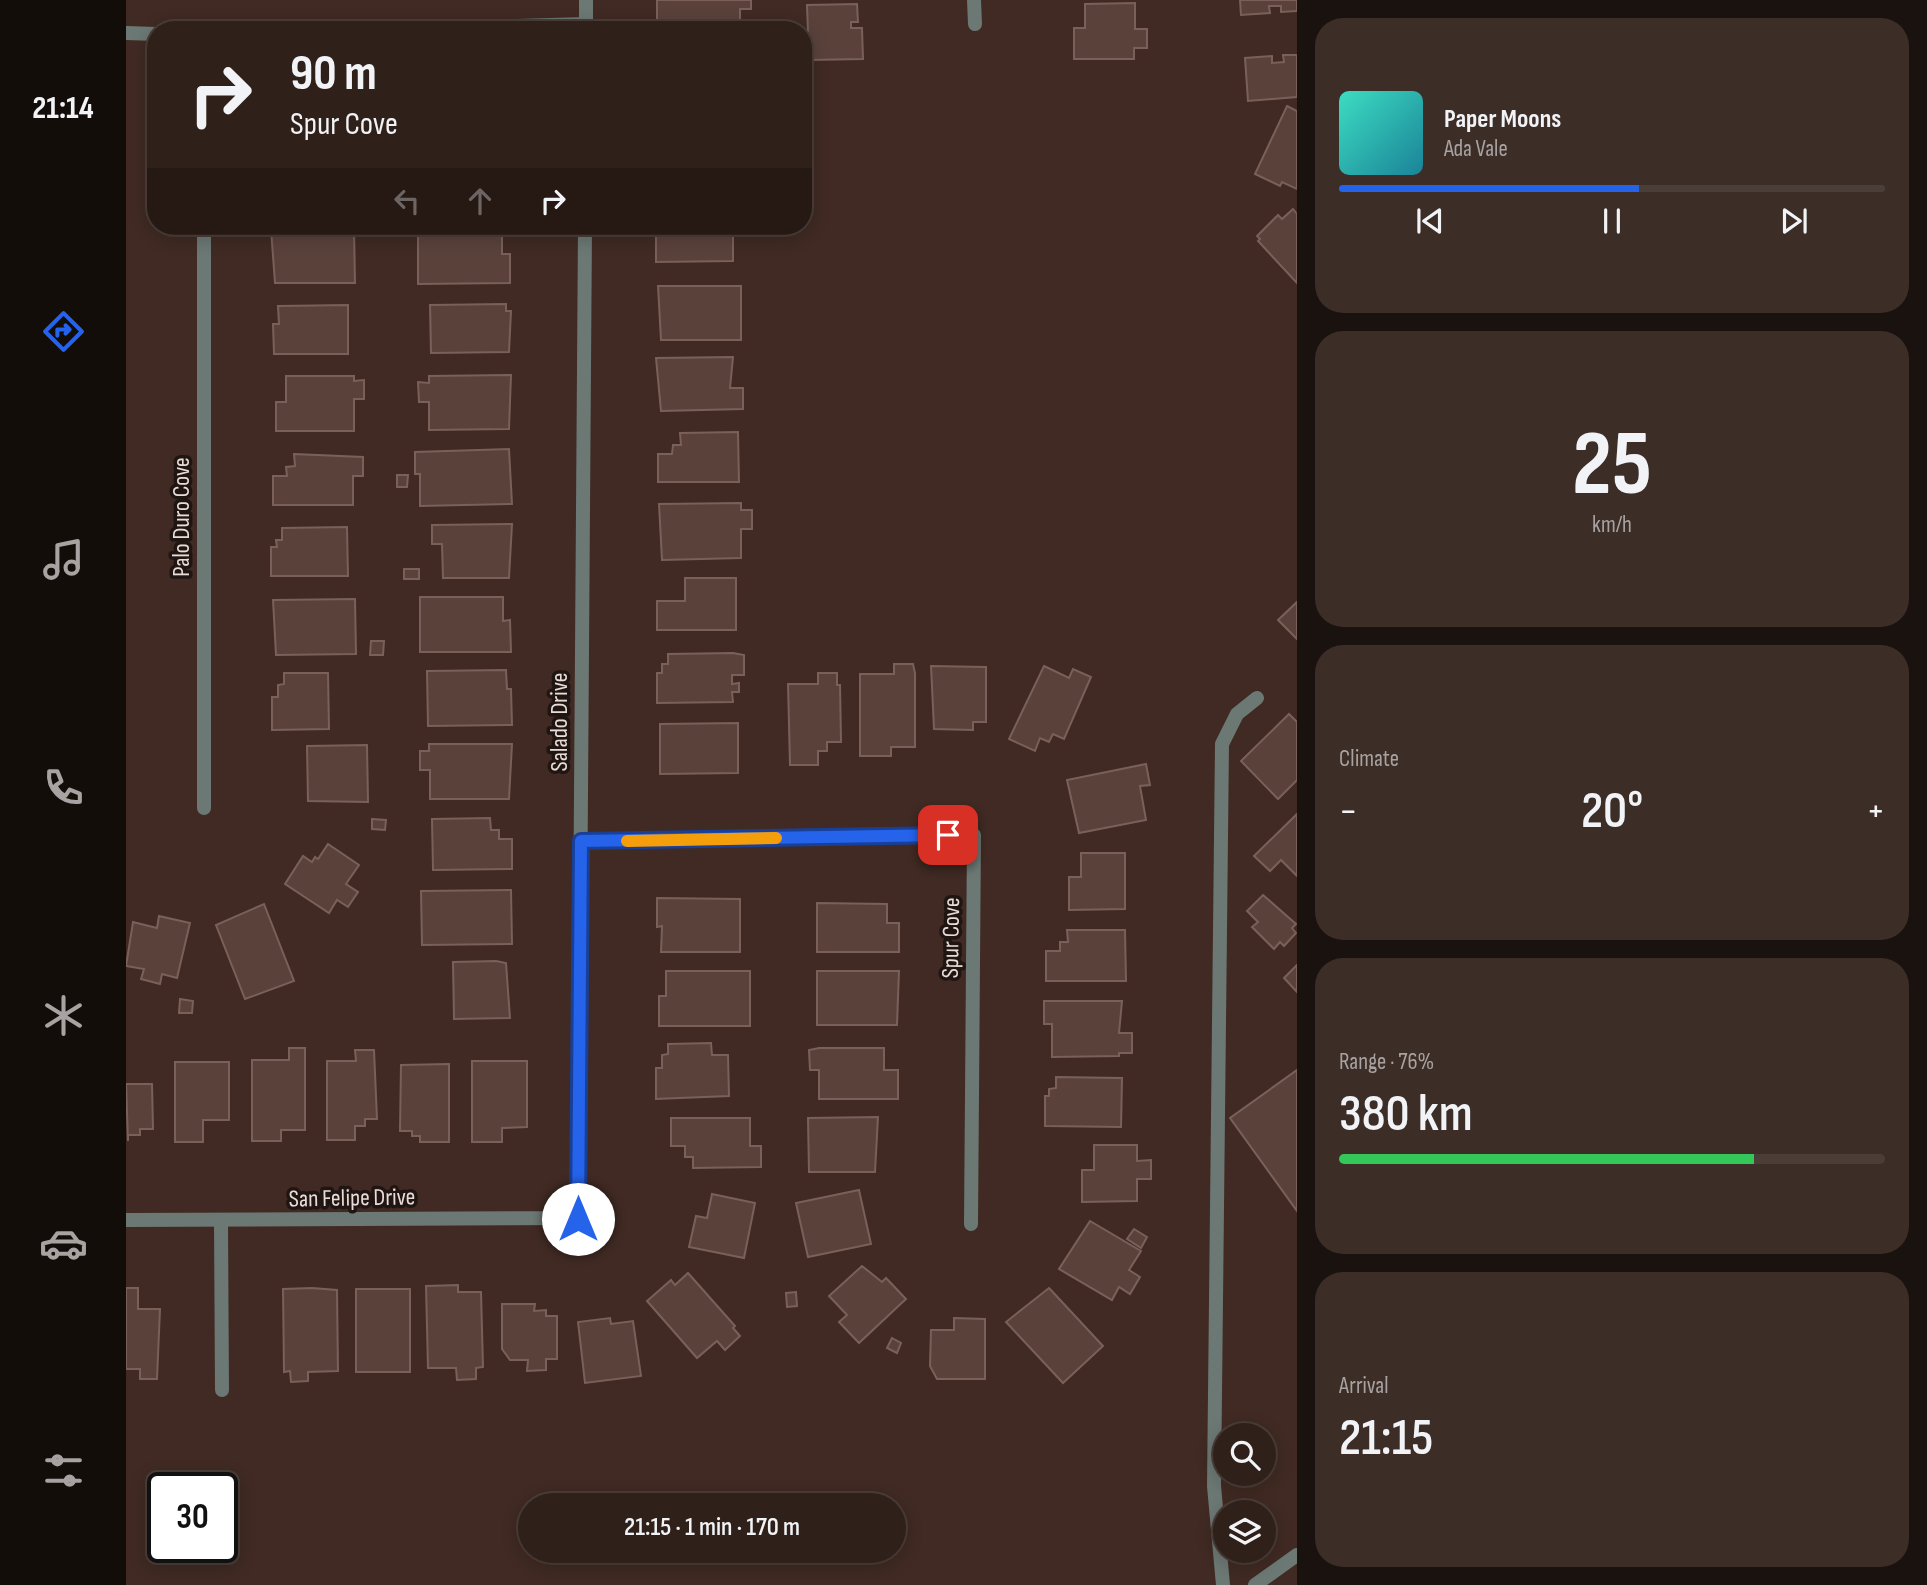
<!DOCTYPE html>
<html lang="en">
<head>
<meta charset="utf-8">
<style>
  :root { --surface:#30201a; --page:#3c2d27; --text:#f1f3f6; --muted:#a8a3a2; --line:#4b3e39; --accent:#2563eb }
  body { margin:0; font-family:"Sofia Sans Condensed",sans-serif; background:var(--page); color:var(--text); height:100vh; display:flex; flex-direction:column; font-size:26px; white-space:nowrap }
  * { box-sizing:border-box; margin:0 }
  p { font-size:23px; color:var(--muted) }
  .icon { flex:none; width:38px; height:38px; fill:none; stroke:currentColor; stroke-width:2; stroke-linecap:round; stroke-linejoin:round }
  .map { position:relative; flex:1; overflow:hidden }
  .drawer { display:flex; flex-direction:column; gap:18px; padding:18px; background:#1a120e; width:630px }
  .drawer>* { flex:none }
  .banner { position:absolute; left:21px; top:21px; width:665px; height:214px; border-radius:28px; box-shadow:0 4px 18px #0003,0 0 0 2px var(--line); background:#30201a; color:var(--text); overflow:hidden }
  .tools { position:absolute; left:1087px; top:1423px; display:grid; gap:14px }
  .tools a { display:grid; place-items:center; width:63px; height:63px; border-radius:50%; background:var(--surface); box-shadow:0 4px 18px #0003,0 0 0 2px var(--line); font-size:35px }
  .speed { position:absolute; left:21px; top:1472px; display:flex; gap:14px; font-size:35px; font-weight:700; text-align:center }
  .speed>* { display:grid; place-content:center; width:91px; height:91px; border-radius:50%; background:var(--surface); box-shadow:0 4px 18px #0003,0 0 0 2px var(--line); line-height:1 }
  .speed .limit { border:4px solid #111; border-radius:10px; background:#fff; color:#111 }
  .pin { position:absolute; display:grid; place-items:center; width:60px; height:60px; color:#fff; margin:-30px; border-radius:14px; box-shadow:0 4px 10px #0006 }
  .me { position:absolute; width:77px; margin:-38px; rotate:0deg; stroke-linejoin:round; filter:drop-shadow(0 0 5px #0008) }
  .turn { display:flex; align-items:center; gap:24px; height:147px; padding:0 28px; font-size:32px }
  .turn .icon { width:91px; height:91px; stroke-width:2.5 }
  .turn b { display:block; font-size:49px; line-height:60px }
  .lanes { display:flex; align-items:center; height:66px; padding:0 28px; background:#0003; justify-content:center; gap:35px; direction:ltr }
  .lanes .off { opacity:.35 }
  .big { font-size:52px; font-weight:600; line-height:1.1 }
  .drawer .tile { flex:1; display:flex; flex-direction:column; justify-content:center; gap:10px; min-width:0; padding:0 24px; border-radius:28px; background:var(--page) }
  .drawer .dial { align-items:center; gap:0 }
  .dial b { font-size:91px; line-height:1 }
  .song { display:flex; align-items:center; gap:21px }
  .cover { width:84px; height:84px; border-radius:10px; background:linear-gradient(135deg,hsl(170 70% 55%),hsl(190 70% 35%)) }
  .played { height:7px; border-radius:4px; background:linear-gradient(90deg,var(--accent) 55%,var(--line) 55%) }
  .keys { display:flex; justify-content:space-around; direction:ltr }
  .heat { display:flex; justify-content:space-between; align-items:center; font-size:38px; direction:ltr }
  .charge { height:10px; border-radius:5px; background:linear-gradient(90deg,#34c759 76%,var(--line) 0) }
  .trip { position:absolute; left:392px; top:1493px; width:388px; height:70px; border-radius:35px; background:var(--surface); box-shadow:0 4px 18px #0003,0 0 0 2px var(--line); font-weight:600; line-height:70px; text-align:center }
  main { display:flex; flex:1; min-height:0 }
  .tab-bar { display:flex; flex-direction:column; width:126px; justify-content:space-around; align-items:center; background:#130d0a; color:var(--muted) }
  .tab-bar .icon { width:49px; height:49px }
  .tab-bar .selected { color:var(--accent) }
  .tab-bar b { font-size:32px; color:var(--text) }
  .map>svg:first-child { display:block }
  .building { fill:#5a423b; stroke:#7a6059; stroke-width:2 }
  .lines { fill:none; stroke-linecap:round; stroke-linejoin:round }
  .lane { stroke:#6c7874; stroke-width:14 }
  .street { stroke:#6c7874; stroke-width:14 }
  .route-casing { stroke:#184099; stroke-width:18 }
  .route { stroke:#2563eb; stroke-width:12 }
  .slow { stroke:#f59e0b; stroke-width:12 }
  .labels { text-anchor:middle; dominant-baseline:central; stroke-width:7; stroke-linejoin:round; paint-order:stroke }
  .street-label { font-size:24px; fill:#eadbd7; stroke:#1f1512 }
</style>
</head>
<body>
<main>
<nav class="tab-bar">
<b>21:14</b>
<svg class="icon selected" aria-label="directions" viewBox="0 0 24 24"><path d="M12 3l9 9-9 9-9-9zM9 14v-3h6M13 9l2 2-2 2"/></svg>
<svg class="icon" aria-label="music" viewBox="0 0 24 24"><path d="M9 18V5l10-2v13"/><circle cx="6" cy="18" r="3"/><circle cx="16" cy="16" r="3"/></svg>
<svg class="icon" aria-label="phone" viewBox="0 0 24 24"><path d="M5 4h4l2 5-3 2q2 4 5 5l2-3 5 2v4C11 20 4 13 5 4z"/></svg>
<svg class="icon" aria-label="climate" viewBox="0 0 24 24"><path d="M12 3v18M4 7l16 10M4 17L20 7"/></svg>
<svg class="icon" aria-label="car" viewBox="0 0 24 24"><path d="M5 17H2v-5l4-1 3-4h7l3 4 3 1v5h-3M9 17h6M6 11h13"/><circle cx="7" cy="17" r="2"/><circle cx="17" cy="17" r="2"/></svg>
<svg class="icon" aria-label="filters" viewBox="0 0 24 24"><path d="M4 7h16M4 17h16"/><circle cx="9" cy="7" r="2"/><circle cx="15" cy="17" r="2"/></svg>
</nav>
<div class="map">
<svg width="1171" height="1585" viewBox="0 0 1171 1585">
  <rect width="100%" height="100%" fill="#402a23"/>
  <g class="building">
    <path d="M 531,0 L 625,0 L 625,9 L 614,9 L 614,30 L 531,30 Z"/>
    <path d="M 1114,0 L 1171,0 L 1171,11 L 1155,12 L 1155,6 L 1143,6 L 1144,13 L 1115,15 Z"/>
    <path d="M 1009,3 L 1009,29 L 1021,29 L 1021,48 L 1008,48 L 1008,59 L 948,59 L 948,28 L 959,28 L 959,4 Z"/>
    <path d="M 731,4 L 732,22 L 725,22 L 725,28 L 736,28 L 737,59 L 683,60 L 681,5 Z"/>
    <path d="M 1157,55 L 1171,55 L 1171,97 L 1122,101 L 1119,58 L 1146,56 L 1146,63 L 1158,62 Z"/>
    <path d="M 1161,106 L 1171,111 L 1171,189 L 1156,182 L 1154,186 L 1129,174 Z"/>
    <path d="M 1167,209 L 1171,214 L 1171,283 L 1132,241 L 1134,239 L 1131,236 L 1152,215 L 1156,219 Z"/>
    <path d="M 535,226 L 607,226 L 607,261 L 530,262 L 530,232 L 535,232 Z"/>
    <path d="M 145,229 L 228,229 L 229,283 L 149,283 Z"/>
    <path d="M 376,229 L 376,254 L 384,254 L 384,283 L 292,284 L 292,230 Z"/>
    <path d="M 532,286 L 615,286 L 615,340 L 535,340 Z"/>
    <path d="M 380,304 L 380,311 L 385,311 L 383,352 L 305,353 L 304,305 Z"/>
    <path d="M 222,305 L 222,354 L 148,354 L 147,324 L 153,324 L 152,306 Z"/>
    <path d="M 607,357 L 604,388 L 617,388 L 617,409 L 535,411 L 530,358 Z"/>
    <path d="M 385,375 L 383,429 L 303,430 L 303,402 L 293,402 L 292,382 L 303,383 L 303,376 Z"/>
    <path d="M 160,376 L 228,376 L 228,381 L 238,380 L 238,399 L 228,399 L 228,431 L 150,431 L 150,402 L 160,402 Z"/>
    <path d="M 612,432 L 613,482 L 532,482 L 532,454 L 546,454 L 547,445 L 555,445 L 554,433 Z"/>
    <path d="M 383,449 L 386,504 L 294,506 L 294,474 L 289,474 L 289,452 Z"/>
    <path d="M 168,454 L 237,457 L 237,476 L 227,476 L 227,505 L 147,505 L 147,476 L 161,476 L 160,467 L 169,466 Z"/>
    <path d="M 271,475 L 282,475 L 281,487 L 271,487 Z"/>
    <path d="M 615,503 L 615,510 L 626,510 L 626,529 L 615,529 L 615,558 L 536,560 L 533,504 Z"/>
    <path d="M 386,524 L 383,578 L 317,578 L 316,544 L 306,544 L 306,525 Z"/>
    <path d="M 221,527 L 222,576 L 145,576 L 145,547 L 151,547 L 150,540 L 156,540 L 156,528 Z"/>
    <rect x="278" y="569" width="15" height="10"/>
    <path d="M 559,578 L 610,578 L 610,630 L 531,630 L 531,601 L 559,601 Z"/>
    <path d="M 294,597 L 377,597 L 377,621 L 384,620 L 385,652 L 294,652 Z"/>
    <path d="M 229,599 L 230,654 L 150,655 L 147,600 Z"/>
    <path d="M 1171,602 L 1171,639 L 1152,620 Z"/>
    <path d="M 245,641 L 258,641 L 257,655 L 244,655 Z"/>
    <path d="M 607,653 L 618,655 L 618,675 L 606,675 L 606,684 L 613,683 L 613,692 L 606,692 L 607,702 L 531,703 L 531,673 L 536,673 L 536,664 L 542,664 L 542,654 Z"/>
    <path d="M 768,664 L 787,664 L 789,673 L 789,747 L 765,747 L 765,756 L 734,756 L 734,674 L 768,674 Z"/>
    <path d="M 805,666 L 860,667 L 860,722 L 847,722 L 847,730 L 808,729 Z"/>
    <path d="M 918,666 L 943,678 L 947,669 L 965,677 L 938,739 L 927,734 L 923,742 L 914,738 L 909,751 L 883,739 Z"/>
    <path d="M 380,670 L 381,689 L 385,689 L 386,725 L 302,726 L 301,671 Z"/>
    <path d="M 158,673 L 202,673 L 203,729 L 146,730 L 146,697 L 152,697 L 152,685 L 158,684 Z"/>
    <path d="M 692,673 L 711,673 L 711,685 L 714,685 L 715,742 L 701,742 L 701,751 L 692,751 L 692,765 L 664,765 L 662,684 L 692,684 Z"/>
    <path d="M 1163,714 L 1171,722 L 1171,780 L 1152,799 L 1115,761 Z"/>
    <path d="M 612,723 L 612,773 L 534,774 L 534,724 Z"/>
    <path d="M 303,744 L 386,744 L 383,799 L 304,799 L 304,770 L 294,770 L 294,751 L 303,751 Z"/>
    <path d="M 241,745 L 242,802 L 182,801 L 181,746 Z"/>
    <path d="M 1020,764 L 1024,785 L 1014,786 L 1020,820 L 953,833 L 941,780 Z"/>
    <path d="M 1171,814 L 1171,876 L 1155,860 L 1144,871 L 1128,856 Z"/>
    <path d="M 364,818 L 365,830 L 373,830 L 373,839 L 386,839 L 386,869 L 307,870 L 306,819 Z"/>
    <path d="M 246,819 L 260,820 L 259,830 L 246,829 Z"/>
    <path d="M 202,844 L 233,865 L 220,884 L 232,892 L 222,907 L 211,900 L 203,913 L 159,884 L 177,856 L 186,862 L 189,857 L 192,859 Z"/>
    <path d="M 955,853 L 999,853 L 999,909 L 943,910 L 943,877 L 955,877 Z"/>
    <path d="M 385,890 L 386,944 L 296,945 L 295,891 Z"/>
    <path d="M 1137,895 L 1170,924 L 1166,928 L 1170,933 L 1158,946 L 1154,942 L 1148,949 L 1126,927 L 1132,922 L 1121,911 Z"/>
    <path d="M 531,898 L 614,899 L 614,952 L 535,952 L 536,926 L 531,927 Z"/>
    <path d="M 691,903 L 761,904 L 761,923 L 773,923 L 773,952 L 691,952 Z"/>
    <path d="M 138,904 L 168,981 L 119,999 L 90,925 Z"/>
    <path d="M 33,916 L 64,923 L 51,978 L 36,974 L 34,984 L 15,979 L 18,969 L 0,966 L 7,922 L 31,928 Z"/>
    <path d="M 941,930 L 999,930 L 1000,981 L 920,981 L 920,951 L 934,951 L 934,942 L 942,942 Z"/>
    <path d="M 370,961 L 380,963 L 384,1018 L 328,1019 L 327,962 Z"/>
    <path d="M 1171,965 L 1171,992 L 1158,978 Z"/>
    <path d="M 540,971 L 624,971 L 624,1026 L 533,1026 L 533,996 L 540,996 Z"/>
    <path d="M 691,971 L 773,971 L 771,1025 L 691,1025 Z"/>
    <path d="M 54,999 L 67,1001 L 66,1013 L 53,1013 Z"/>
    <path d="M 918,1001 L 996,1001 L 993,1033 L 1006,1033 L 1006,1053 L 993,1053 L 993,1056 L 926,1057 L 926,1024 L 918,1024 Z"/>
    <path d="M 585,1043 L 586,1055 L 602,1055 L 603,1096 L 530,1099 L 530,1068 L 536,1068 L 536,1055 L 542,1054 L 542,1044 Z"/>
    <path d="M 163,1048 L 179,1048 L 179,1130 L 155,1130 L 155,1141 L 126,1141 L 126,1060 L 163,1060 Z"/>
    <path d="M 693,1048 L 758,1048 L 758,1070 L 772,1070 L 772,1099 L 693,1099 L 693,1070 L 684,1070 L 683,1050 Z"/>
    <path d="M 229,1050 L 248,1050 L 251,1119 L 239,1119 L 239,1126 L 229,1126 L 229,1140 L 201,1140 L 201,1061 L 230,1061 Z"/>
    <path d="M 346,1061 L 401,1061 L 401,1127 L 376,1128 L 376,1142 L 346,1142 Z"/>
    <path d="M 49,1062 L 103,1062 L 103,1120 L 77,1120 L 77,1142 L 49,1142 Z"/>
    <path d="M 323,1064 L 323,1142 L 294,1142 L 294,1136 L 286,1136 L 286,1131 L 274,1131 L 275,1065 Z"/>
    <path d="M 1171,1070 L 1171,1211 L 1104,1118 Z"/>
    <path d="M 930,1077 L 996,1078 L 995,1127 L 919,1126 L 919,1096 L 923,1096 L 923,1089 L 930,1088 Z"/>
    <path d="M 0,1084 L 26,1084 L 27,1129 L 14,1129 L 14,1135 L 2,1135 L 2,1141 Z"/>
    <path d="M 752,1117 L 749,1172 L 683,1172 L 682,1118 Z"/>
    <path d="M 545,1118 L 624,1118 L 624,1146 L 635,1146 L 635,1167 L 567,1168 L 567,1157 L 559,1157 L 559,1146 L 545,1146 Z"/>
    <path d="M 968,1145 L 1011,1145 L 1011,1161 L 1025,1160 L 1025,1179 L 1011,1179 L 1011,1201 L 956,1202 L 956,1170 L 968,1170 Z"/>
    <path d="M 733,1190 L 745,1244 L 682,1257 L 670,1203 Z"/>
    <path d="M 586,1194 L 629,1203 L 618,1258 L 563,1247 L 570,1216 L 581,1218 Z"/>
    <path d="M 964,1221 L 1015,1251 L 1003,1270 L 1014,1277 L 1004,1294 L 993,1287 L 986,1300 L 933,1269 Z"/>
    <path d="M 1008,1229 L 1021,1237 L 1015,1248 L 1001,1239 Z"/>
    <path d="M 736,1266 L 756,1282 L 760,1278 L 780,1299 L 733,1343 L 713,1322 L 721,1315 L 703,1296 Z"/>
    <path d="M 562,1273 L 609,1326 L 607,1328 L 614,1336 L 599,1350 L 591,1341 L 571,1358 L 521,1301 L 545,1280 L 549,1285 Z"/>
    <path d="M 332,1285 L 332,1292 L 355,1292 L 357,1367 L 350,1368 L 350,1379 L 331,1380 L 330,1368 L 302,1368 L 300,1286 Z"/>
    <path d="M 0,1288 L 12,1288 L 12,1309 L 34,1309 L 31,1379 L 14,1379 L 14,1369 L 0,1369 Z"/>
    <path d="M 186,1288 L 211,1290 L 212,1371 L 182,1372 L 182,1381 L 165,1382 L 164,1371 L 158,1372 L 157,1289 Z"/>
    <path d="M 923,1288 L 977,1346 L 937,1383 L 880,1322 Z"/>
    <rect x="230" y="1289" width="54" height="83"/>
    <path d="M 670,1292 L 671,1306 L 661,1307 L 660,1293 Z"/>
    <path d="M 376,1304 L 409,1304 L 408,1311 L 420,1310 L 420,1316 L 431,1316 L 431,1359 L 420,1359 L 420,1370 L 401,1371 L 402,1360 L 384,1360 L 376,1349 Z"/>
    <path d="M 484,1318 L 485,1324 L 507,1321 L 515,1376 L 459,1383 L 452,1322 Z"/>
    <path d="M 828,1318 L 859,1319 L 859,1379 L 811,1379 L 804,1366 L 805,1330 L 828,1330 Z"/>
    <path d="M 766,1338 L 775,1343 L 771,1353 L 761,1348 Z"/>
  </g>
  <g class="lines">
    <path class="lane" d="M 1097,1585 L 1088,1486 L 1096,744 L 1111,714 L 1131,698"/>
    <g class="street">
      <path d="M 460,0 L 460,30"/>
      <path d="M 848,0 L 849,24"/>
      <path d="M 259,30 L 460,24"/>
      <path d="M 0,33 L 30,34"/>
      <path d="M 78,808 L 78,226"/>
      <path d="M 455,841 L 848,835 L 845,1224"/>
      <path d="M 0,1220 L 452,1218 L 459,226"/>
      <path d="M 95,1222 L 96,1390"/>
      <path d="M 1129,1585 L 1171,1555"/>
    </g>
  </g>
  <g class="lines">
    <g class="route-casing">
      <path id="route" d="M 452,1219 L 455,841 L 822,835"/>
    </g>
    <use href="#route" class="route"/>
    <path class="slow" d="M 501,841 L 650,838"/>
  </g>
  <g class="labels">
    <g class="street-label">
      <text transform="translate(55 517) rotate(-90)">Palo Duro Cove</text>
      <text transform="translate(433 722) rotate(-90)">Salado Drive</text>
      <text transform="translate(825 938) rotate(-89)">Spur Cove</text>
      <text transform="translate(226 1198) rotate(-1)">San Felipe Drive</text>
    </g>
  </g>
</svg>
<div class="tools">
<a><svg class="icon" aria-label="search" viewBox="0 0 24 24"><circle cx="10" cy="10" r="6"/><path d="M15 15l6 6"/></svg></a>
<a><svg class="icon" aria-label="layers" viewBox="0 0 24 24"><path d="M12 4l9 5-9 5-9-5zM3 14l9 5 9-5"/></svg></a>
</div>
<div class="speed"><div class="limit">30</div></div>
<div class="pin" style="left:822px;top:835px;background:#d93025"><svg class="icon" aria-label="arrive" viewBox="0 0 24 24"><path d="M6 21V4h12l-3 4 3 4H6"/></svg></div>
<svg class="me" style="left:452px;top:1219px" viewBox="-20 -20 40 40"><circle r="19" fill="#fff"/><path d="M0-13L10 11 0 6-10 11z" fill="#2563eb"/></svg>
<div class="trip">21:15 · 1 min · 170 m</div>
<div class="banner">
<div class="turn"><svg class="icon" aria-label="right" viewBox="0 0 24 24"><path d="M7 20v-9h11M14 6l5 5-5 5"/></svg><div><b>90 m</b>Spur Cove</div></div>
<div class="lanes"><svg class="icon off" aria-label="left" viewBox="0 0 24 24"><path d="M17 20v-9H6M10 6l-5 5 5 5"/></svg><svg class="icon off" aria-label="ahead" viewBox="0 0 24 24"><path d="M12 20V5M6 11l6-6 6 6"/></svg><svg class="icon" aria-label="right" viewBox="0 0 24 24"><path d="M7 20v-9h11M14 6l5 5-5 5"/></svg></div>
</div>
</div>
<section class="drawer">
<div class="tile">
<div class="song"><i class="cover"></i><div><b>Paper Moons</b><p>Ada Vale</p></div></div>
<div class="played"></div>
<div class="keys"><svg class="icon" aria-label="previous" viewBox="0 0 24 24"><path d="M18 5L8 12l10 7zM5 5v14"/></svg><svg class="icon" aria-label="pause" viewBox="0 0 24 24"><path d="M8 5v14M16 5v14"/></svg><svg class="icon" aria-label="next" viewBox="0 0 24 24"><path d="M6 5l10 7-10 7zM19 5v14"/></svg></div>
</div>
<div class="tile dial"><b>25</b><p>km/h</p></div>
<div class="tile"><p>Climate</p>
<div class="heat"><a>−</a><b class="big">20°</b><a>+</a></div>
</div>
<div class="tile"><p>Range · 76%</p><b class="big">380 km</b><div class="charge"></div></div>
<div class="tile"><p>Arrival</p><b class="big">21:15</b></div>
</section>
</main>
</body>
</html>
